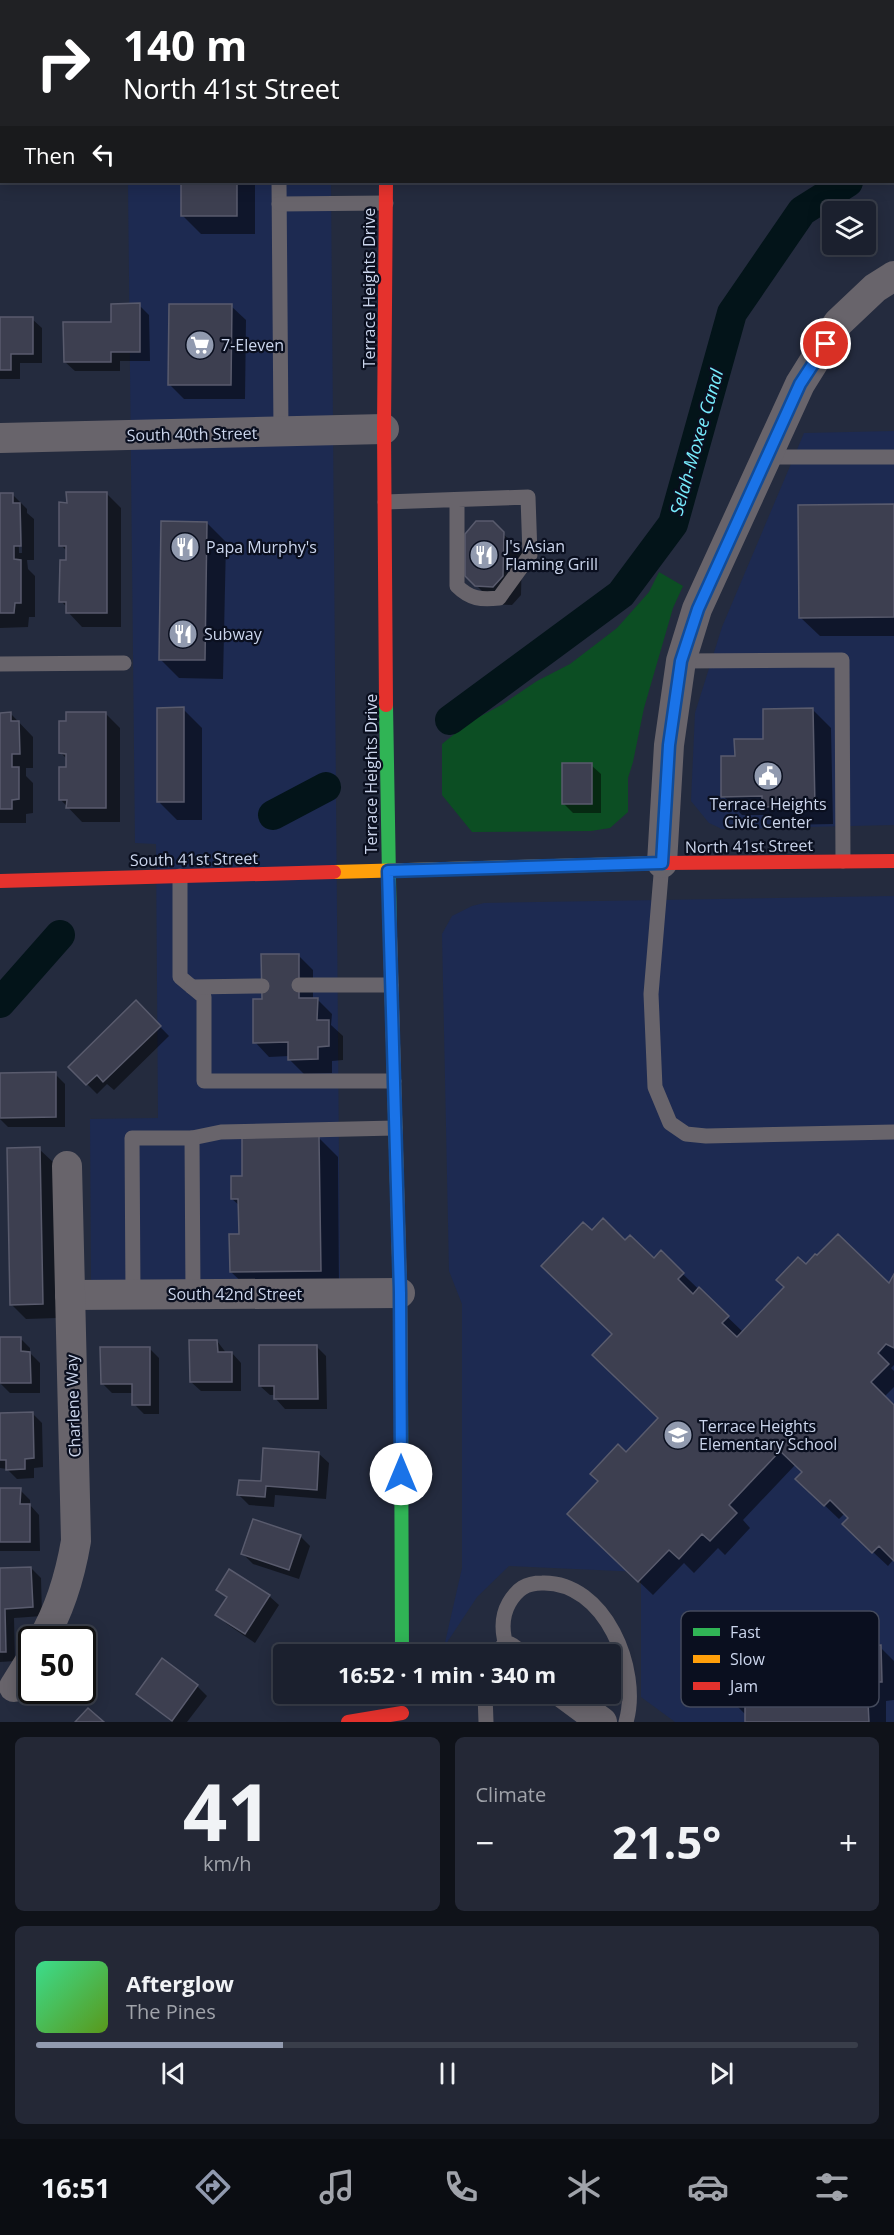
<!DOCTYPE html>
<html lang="en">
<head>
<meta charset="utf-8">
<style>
  :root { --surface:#1b202e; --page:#242836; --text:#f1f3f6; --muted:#a0a3aa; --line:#393e4a; --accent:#919aaf }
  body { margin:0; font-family:"Open Sans",sans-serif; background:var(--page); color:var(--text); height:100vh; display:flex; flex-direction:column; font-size:22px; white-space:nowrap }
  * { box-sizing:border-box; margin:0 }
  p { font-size:20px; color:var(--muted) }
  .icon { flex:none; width:33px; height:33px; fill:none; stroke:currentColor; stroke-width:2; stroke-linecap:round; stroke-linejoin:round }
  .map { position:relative; height:1722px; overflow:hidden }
  .drawer { display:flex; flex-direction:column; gap:15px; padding:15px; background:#0f1219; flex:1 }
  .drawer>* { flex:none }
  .top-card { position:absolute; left:0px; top:0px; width:894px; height:183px; box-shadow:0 3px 15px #0003,0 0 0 2px var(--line); background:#202124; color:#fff; overflow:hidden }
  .tools { position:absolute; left:822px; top:201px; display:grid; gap:12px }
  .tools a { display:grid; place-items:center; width:54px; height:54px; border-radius:6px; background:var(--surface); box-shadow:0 3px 15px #0003,0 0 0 2px var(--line); font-size:30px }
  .speed { position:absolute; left:18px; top:1626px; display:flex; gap:12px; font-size:30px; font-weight:700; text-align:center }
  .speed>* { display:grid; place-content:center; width:78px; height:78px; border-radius:50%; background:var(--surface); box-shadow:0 3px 15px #0003,0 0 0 2px var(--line); line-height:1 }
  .speed .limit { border:3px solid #111; border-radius:9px; background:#fff; color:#111 }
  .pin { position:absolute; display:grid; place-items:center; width:51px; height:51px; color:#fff; margin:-26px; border:3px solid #fff; border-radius:50%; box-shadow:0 2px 6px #0007 }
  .me { position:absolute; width:66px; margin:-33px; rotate:0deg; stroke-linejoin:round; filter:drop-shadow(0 0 4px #0008) }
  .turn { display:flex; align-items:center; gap:21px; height:126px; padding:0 24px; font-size:27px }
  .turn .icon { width:78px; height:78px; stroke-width:2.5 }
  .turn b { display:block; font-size:42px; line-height:51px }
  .then { display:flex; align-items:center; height:57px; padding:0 24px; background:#0003; gap:12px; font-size:22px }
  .big { font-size:45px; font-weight:700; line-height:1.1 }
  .drawer .tile { flex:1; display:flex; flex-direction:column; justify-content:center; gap:9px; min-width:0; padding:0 21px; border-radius:9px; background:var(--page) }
  .drawer .dial { align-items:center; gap:0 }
  .dial b { font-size:78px; line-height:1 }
  .song { display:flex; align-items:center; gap:18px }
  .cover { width:72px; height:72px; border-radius:9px; background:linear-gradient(135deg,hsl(150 70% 55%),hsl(90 70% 35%)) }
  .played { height:6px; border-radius:3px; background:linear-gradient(90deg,var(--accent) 30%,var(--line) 30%) }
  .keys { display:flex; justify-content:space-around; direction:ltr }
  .heat { display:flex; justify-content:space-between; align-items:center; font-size:33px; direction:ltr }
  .drawer .tiles { flex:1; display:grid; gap:15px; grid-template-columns:1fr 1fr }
  .tile:last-child { grid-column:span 2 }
  .trip { position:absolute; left:273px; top:1644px; width:348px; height:60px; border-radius:6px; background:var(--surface); box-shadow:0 3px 15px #0003,0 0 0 2px var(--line); font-weight:700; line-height:60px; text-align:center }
  .tabs { display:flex; height:96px; justify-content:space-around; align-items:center; background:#0b0d12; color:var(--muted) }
  .tabs .icon { width:42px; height:42px }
  .tabs .active { color:var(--accent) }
  .tabs b { font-size:27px; color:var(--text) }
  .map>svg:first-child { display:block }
  .built { fill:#1d2a51 }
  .green { fill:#0c4e23 }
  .shadow { fill:#0007; fill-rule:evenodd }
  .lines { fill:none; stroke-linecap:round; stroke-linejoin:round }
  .canal { stroke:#031419; stroke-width:30 }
  .building { fill:#3d3f50; stroke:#595b6d; stroke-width:1.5 }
  .lane { stroke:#68646b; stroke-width:15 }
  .street { stroke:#68646b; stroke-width:30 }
  .fast { stroke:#30b455; stroke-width:14 }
  .slow { stroke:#ff9f0a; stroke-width:14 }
  .jam { stroke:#e5322d; stroke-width:14 }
  .route-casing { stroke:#114b97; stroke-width:15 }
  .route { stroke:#1a73e8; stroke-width:10 }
  .labels { text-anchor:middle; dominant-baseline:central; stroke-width:4.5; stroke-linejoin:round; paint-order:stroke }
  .street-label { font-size:16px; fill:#cbd5ec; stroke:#0a0f1f }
  .poi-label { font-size:16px; fill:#cbd5ec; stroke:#0a0f1f; text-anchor:start }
  .water-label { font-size:18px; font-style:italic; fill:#77ecfd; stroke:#0a0f1f }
  .key { fill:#0a0f1f; stroke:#444a5c; stroke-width:1.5 }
  .key-label { font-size:16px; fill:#cbd5ec }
</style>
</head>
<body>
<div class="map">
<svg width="894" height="1722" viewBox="0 0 894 1722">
  <rect width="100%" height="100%" fill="#242b3e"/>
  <g class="built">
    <path d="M 0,0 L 330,0 L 330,1 L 2,2 L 0,13 Z"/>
    <path d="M 128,182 L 331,182 L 340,1283 L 91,1285 L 90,1119 L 158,1118 L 156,844 L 135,843 Z"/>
    <path d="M 894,431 L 894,825 L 722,829 L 709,823 L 691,801 L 695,713 L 722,627 L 804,433 Z"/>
    <path d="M 894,896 L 894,1722 L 675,1722 L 641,1697 L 641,1572 L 509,1566 L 477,1597 L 444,1647 L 462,1568 L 462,1304 L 449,1271 L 442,934 L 452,916 L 472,906 L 484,903 Z"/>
  </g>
  <path class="green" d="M 659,572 L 683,586 L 673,608 L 644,708 L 633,762 L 628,778 L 628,812 L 610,828 L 591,831 L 472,832 L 442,795 L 442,744 L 468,723 L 503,704 L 537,681 L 570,664 L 617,628 L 649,592 Z"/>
  <g class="shadow">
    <rect x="0" y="99" width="2" height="45"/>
    <path d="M 182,182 L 255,182 L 255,234 L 201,234 L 182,215 Z"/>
    <path d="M 139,305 L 149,315 L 150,361 L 120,361 L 120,371 L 75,371 L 65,362 L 112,323 Z"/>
    <path d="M 231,306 L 246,320 L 245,399 L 184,399 L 170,385 Z"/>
    <path d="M 0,319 L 32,319 L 42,328 L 42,363 L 20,363 L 20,379 L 0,379 Z"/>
    <path d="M 0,494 L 12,494 L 27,509 L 27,513 L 34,519 L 34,560 L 27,560 L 28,569 L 35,576 L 35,617 L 29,617 L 28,627 L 0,628 ZM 18,506 L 21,510 L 22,553 L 19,553 Z"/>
    <path d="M 107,494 L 121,508 L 121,627 L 82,627 L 68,612 L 68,608 L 61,601 L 68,552 L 61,545 L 68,504 Z"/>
    <path d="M 894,505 L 894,636 L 820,636 L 801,618 Z"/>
    <path d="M 207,523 L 226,542 L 223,679 L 179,678 L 160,659 Z"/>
    <path d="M 492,523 L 522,552 L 521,595 L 512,605 L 495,604 L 466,575 Z"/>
    <path d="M 183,709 L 202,728 L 202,820 L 177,820 L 158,801 Z"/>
    <path d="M 813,710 L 831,728 L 833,824 L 782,825 L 772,815 L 742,815 L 723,796 L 736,758 Z"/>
    <path d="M 105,713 L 120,728 L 120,822 L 82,822 L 60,799 L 68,768 L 68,760 L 61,753 Z"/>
    <path d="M 0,714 L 11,714 L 33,737 L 33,768 L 26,768 L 26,776 L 33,783 L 33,813 L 26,814 L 26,823 L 0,823 Z"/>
    <path d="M 591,765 L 601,774 L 601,813 L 573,813 L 563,803 Z"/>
    <path d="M 298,955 L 313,970 L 313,999 L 317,999 L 332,1014 L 331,1025 L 343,1036 L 343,1060 L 332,1061 L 332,1073 L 304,1074 L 289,1059 L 289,1056 L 269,1057 L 255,1042 L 264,1001 Z"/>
    <path d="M 136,1002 L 169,1036 L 114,1090 L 107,1084 L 97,1094 L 70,1067 Z"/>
    <path d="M 55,1074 L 65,1084 L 65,1127 L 8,1127 L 0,1119 L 0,1075 Z"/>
    <path d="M 319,1138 L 338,1157 L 339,1289 L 250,1290 L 231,1272 L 241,1235 L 240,1206 L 232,1199 L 244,1177 Z"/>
    <path d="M 39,1149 L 54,1163 L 57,1318 L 26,1319 L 11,1304 Z"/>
    <path d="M 592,1232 L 625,1243 L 654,1260 L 661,1253 L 743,1332 L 806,1266 L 889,1286 L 894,1277 L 894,1365 L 891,1368 L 894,1371 L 894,1387 L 884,1397 L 894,1407 L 894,1559 L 888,1566 L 859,1539 L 850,1518 L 845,1513 L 839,1519 L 797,1479 L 804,1472 L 796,1464 L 743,1520 L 750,1528 L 725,1555 L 718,1548 L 694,1573 L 684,1563 L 653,1595 L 584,1529 L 626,1454 L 660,1418 L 614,1334 Z"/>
    <path d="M 0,1338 L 20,1338 L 30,1348 L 30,1353 L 40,1363 L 40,1393 L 10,1393 L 0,1383 Z"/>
    <path d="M 217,1341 L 227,1354 L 232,1353 L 241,1363 L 241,1391 L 201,1391 L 191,1382 Z"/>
    <path d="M 316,1346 L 326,1356 L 327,1409 L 285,1409 L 276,1399 L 276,1395 L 270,1395 L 260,1386 Z"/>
    <path d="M 149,1348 L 159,1358 L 159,1414 L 144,1414 L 134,1404 L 134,1393 L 112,1393 L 102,1383 Z"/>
    <path d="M 32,1413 L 42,1423 L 43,1467 L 34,1468 L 34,1478 L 17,1479 L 7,1469 L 0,1468 L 0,1414 Z"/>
    <path d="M 319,1454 L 329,1463 L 326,1499 L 275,1495 L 274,1507 L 249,1505 L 239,1495 Z"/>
    <path d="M 0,1490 L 20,1490 L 30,1500 L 30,1505 L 39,1515 L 40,1551 L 0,1551 Z"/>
    <path d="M 300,1536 L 310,1546 L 299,1579 L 253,1564 L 243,1554 Z"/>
    <path d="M 31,1568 L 41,1578 L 42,1616 L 14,1618 L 15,1661 L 0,1662 L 0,1570 Z"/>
    <path d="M 218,1590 L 269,1596 L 279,1605 L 255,1643 L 227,1624 L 217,1615 L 228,1599 Z"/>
    <path d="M 880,1647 L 894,1661 L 894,1700 L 886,1701 L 886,1722 L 747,1722 L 746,1715 L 735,1704 L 735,1696 L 723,1684 Z"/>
    <path d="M 197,1686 L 207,1696 L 187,1722 L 172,1722 L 138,1694 Z"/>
  </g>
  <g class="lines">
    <g class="canal">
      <path d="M 892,157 L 894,157"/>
      <path d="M 450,720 L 621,594 L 673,524 L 732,313 L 802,211 L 848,182"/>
      <path d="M 273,815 L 326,787"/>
      <path d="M 0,1003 L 60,935"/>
    </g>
  </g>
  <g class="building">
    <rect x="181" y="182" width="56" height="34"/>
    <path d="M 140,303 L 140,352 L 111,352 L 111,362 L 64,362 L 63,322 L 111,322 L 111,304 Z"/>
    <path d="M 169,304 L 232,304 L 231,385 L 168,385 Z"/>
    <path d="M 0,317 L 33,317 L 33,354 L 11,354 L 11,370 L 0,370 Z"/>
    <path d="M 66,492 L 107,492 L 107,613 L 66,613 L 66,602 L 59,602 L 60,560 L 66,560 L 66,546 L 59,546 L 59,502 L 67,503 Z"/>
    <path d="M 0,493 L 13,493 L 13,503 L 20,503 L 21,546 L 14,546 L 14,559 L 21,560 L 21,603 L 15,603 L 14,613 L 0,613 Z"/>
    <path d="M 894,504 L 894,617 L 799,618 L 798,505 Z"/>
    <path d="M 161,521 L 207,522 L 205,660 L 159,660 Z"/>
    <path d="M 476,521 L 493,521 L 504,532 L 503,576 L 493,587 L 475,586 L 465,576 L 465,534 Z"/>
    <path d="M 184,707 L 184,802 L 157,802 L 157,708 Z"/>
    <path d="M 813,708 L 815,806 L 762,807 L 762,796 L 721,797 L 721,756 L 735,756 L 734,739 L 763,739 L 763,709 Z"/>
    <path d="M 11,712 L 11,721 L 19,721 L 20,754 L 12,754 L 12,767 L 19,767 L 19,799 L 12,800 L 12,809 L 0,809 L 0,713 Z"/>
    <path d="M 66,712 L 106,712 L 106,808 L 66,808 L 67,800 L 59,800 L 59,767 L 66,767 L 66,754 L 59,753 L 59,721 L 66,721 Z"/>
    <rect x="562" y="763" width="30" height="41"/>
    <path d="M 261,954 L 299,954 L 299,998 L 318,998 L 317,1020 L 329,1020 L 329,1046 L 318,1047 L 318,1059 L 288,1060 L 288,1042 L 253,1043 L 253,999 L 262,999 Z"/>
    <path d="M 136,1000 L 161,1026 L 103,1082 L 97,1075 L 86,1085 L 68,1067 Z"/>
    <path d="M 56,1072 L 56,1117 L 0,1118 L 0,1073 Z"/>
    <path d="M 319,1136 L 321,1271 L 230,1272 L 229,1234 L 239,1234 L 238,1199 L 231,1199 L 231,1176 L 242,1176 L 242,1137 Z"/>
    <path d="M 40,1147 L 43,1304 L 10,1305 L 7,1148 Z"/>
    <path d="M 603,1218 L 625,1240 L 630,1235 L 654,1258 L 661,1250 L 684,1273 L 678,1279 L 693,1294 L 699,1287 L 729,1316 L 722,1323 L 737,1337 L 784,1287 L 776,1280 L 798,1257 L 806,1264 L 815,1254 L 817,1255 L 838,1234 L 889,1283 L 894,1274 L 894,1348 L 886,1344 L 878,1353 L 889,1364 L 871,1382 L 894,1405 L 894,1561 L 879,1546 L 872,1553 L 842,1524 L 848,1518 L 830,1500 L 824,1506 L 795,1479 L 802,1472 L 780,1451 L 729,1505 L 737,1513 L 710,1541 L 702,1534 L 679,1559 L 669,1550 L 638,1582 L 567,1514 L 598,1481 L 590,1474 L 618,1444 L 626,1452 L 658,1418 L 592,1355 L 612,1334 L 541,1266 L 583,1222 L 592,1230 Z"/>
    <path d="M 0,1337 L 21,1337 L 21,1351 L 30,1352 L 31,1383 L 0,1383 Z"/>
    <path d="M 189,1340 L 217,1340 L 218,1352 L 232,1352 L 232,1382 L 190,1382 Z"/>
    <path d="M 259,1345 L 317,1345 L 318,1399 L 274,1399 L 274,1386 L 259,1386 Z"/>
    <path d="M 100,1347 L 150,1347 L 150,1405 L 132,1405 L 132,1384 L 101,1384 Z"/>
    <path d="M 33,1412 L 34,1458 L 25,1459 L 25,1469 L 6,1470 L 6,1460 L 0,1460 L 0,1413 Z"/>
    <path d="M 263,1448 L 319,1452 L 317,1490 L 266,1486 L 265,1497 L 237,1495 L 239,1480 L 261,1481 Z"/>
    <path d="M 0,1488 L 21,1488 L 20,1504 L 30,1504 L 30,1542 L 0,1542 Z"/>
    <path d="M 253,1519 L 301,1535 L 289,1570 L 241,1554 Z"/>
    <path d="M 31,1567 L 33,1607 L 5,1609 L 6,1652 L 0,1652 L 0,1568 Z"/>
    <path d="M 229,1569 L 270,1595 L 245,1634 L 215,1615 L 227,1597 L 216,1590 Z"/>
    <path d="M 881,1645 L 882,1682 L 867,1682 L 869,1722 L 745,1722 L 745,1704 L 733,1704 L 733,1684 L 721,1685 L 720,1651 Z"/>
    <path d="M 162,1658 L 198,1685 L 172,1721 L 136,1694 Z"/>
    <path d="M 88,1708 L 104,1722 L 75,1722 Z"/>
  </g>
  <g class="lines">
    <g class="lane">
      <path d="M 239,0 L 239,2"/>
      <path d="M 279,182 L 281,432"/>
      <path d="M 279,204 L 386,203"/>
      <path d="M 767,457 L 894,457"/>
      <path d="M 385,502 L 528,497 L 530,555 L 499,598 C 481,600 470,599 457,586 L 457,500"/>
      <path d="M 681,661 L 842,660 L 843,861"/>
      <path d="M 0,664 L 124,663"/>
      <path d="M 662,863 L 651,994 L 655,1087 L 670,1123 L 686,1134 L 706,1136 L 894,1132"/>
      <path d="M 180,876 L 180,977 L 204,997 L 204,1081 L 394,1081"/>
      <path d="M 299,985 L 391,985"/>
      <path d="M 192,987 L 262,986"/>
      <path d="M 192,1138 L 221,1132 L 395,1128"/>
      <path d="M 133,1294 L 132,1138 L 192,1138 L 193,1294"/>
      <path d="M 504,1654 L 508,1651 C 502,1635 500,1619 509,1603 C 517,1589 526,1583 542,1583 C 605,1581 641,1670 626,1722"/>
      <path d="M 485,1694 L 486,1722"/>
    </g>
    <g class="street">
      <path d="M 0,28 L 2,28"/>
      <path d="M 0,438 L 384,429"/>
      <path d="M 662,863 L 669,745 L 681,661 L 697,609 L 800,384 L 838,323 L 875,288 L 894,276"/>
      <path d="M 70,1295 L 400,1293"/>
      <path d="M 42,1640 C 61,1608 70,1576 76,1541 L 67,1166"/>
      <path d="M 508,1651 L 512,1654"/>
      <path d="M 14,1687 L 32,1658"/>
      <path d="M 564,1694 L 602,1722"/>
    </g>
    <g class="fast">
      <path d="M 387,0 L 387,2"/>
      <path d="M 386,705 L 390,936"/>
      <path d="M 401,1399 L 402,1654"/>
    </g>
    <g class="slow">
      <path d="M 334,872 L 663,863"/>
      <path d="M 390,936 L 400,1293 L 401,1399"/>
    </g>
    <g class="jam">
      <path d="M 386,182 L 384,429 L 386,705"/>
      <path d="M 663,863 L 894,861"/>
      <path d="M 0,881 L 334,872"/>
      <path d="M 348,1722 L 402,1713"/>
    </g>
  </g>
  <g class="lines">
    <g class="route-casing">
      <path id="route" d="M 401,1474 L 400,1293 L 388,871 L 662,863 L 669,745 L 681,661 L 698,609 L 800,384 L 826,344"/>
    </g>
    <use href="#route" class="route"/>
  </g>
  <defs>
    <g id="supermarket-disc" transform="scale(1.5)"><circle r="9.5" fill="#919aaf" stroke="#0a0f1f"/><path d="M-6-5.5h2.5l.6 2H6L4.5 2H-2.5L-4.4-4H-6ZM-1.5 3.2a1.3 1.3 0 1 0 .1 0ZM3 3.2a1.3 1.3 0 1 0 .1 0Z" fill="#fff"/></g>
    <g id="restaurant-disc" transform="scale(1.5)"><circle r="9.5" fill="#919aaf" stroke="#0a0f1f"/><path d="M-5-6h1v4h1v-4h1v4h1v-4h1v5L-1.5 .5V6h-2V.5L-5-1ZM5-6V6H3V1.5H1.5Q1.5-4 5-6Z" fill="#fff"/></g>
    <g id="civic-disc" transform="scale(1.5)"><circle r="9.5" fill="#919aaf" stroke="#0a0f1f"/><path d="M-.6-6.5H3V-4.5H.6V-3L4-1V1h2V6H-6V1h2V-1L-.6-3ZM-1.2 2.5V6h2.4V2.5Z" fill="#fff"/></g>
    <g id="school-disc" transform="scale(1.5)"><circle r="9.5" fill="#919aaf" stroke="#0a0f1f"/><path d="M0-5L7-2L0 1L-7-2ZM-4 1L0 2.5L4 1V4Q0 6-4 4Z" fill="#fff"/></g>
  </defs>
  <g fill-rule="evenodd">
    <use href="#supermarket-disc" x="200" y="345"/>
    <use href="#restaurant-disc" x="185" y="547"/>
    <use href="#restaurant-disc" x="484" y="555"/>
    <use href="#restaurant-disc" x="183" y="634"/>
    <use href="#civic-disc" x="768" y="776"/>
    <use href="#school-disc" x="678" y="1435"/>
  </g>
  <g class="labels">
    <g class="street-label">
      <text transform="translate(369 288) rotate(-90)">Terrace Heights Drive</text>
      <text transform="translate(192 434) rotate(-1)">South 40th Street</text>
      <text transform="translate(371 774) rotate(-90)">Terrace Heights Drive</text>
      <text transform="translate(749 846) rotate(-1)">North 41st Street</text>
      <text transform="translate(194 859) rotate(-1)">South 41st Street</text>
      <text x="235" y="1294">South 42nd Street</text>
      <text transform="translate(73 1406) rotate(-92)">Charlene Way</text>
    </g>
    <g class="poi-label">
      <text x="221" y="345">7-Eleven</text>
      <text x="505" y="546">J's Asian<tspan x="505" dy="18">Flaming Grill</tspan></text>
      <text x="206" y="547">Papa Murphy's</text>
      <text x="204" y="634">Subway</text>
      <text x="768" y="804" text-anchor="middle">Terrace Heights<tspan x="768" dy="18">Civic Center</tspan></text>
      <text x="699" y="1426">Terrace Heights<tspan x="699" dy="18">Elementary School</tspan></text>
    </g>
    <g class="water-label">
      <text transform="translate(696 442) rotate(-74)">Selah-Moxee Canal</text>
    </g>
  </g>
  <rect x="681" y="1611" width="198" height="96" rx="9" class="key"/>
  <rect x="693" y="1628" width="27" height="8" fill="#30b455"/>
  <rect x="693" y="1655" width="27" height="8" fill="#ff9f0a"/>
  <rect x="693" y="1682" width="27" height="8" fill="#e5322d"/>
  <g class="key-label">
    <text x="730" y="1638">Fast</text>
    <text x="730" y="1665">Slow</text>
    <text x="730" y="1692">Jam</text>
  </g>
</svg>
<div class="tools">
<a><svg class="icon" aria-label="layers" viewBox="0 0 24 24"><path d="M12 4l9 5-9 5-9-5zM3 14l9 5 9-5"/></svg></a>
</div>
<div class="speed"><div class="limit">50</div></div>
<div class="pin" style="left:826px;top:344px;background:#d93025"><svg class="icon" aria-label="arrive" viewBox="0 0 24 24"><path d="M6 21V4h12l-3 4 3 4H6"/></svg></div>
<svg class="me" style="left:401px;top:1474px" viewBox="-20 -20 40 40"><circle r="19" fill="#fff"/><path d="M0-13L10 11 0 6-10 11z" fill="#1a73e8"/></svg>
<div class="trip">16:52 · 1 min · 340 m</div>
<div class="top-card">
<div class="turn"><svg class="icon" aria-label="right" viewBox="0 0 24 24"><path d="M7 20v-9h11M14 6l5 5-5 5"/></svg><div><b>140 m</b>North 41st Street</div></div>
<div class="then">Then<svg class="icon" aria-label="left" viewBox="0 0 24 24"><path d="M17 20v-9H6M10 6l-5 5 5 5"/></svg></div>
</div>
</div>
<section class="drawer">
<div class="tiles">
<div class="tile dial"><b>41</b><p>km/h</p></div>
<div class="tile"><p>Climate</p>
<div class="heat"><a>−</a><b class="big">21.5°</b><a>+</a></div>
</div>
<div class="tile">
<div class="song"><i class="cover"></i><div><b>Afterglow</b><p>The Pines</p></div></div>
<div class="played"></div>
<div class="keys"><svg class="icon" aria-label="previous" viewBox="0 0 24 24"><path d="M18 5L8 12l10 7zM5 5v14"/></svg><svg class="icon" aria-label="pause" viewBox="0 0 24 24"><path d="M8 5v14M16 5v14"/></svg><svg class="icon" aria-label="next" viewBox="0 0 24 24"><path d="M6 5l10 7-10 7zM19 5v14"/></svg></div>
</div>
</div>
</section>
<nav class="tabs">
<b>16:51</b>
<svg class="icon active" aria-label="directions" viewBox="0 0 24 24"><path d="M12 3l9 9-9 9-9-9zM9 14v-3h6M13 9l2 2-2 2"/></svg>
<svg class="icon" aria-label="music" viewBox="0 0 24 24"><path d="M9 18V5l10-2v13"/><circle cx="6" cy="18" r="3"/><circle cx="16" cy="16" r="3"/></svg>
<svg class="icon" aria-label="phone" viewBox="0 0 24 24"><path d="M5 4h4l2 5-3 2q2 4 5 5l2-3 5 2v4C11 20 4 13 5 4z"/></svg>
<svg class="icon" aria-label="climate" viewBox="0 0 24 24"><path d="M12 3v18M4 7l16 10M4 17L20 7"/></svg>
<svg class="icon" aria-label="car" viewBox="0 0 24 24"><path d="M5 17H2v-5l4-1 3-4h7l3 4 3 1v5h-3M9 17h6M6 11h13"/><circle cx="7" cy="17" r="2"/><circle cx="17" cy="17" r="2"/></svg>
<svg class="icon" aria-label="filters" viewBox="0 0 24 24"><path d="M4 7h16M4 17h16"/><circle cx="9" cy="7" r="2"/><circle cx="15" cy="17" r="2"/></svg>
</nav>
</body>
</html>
